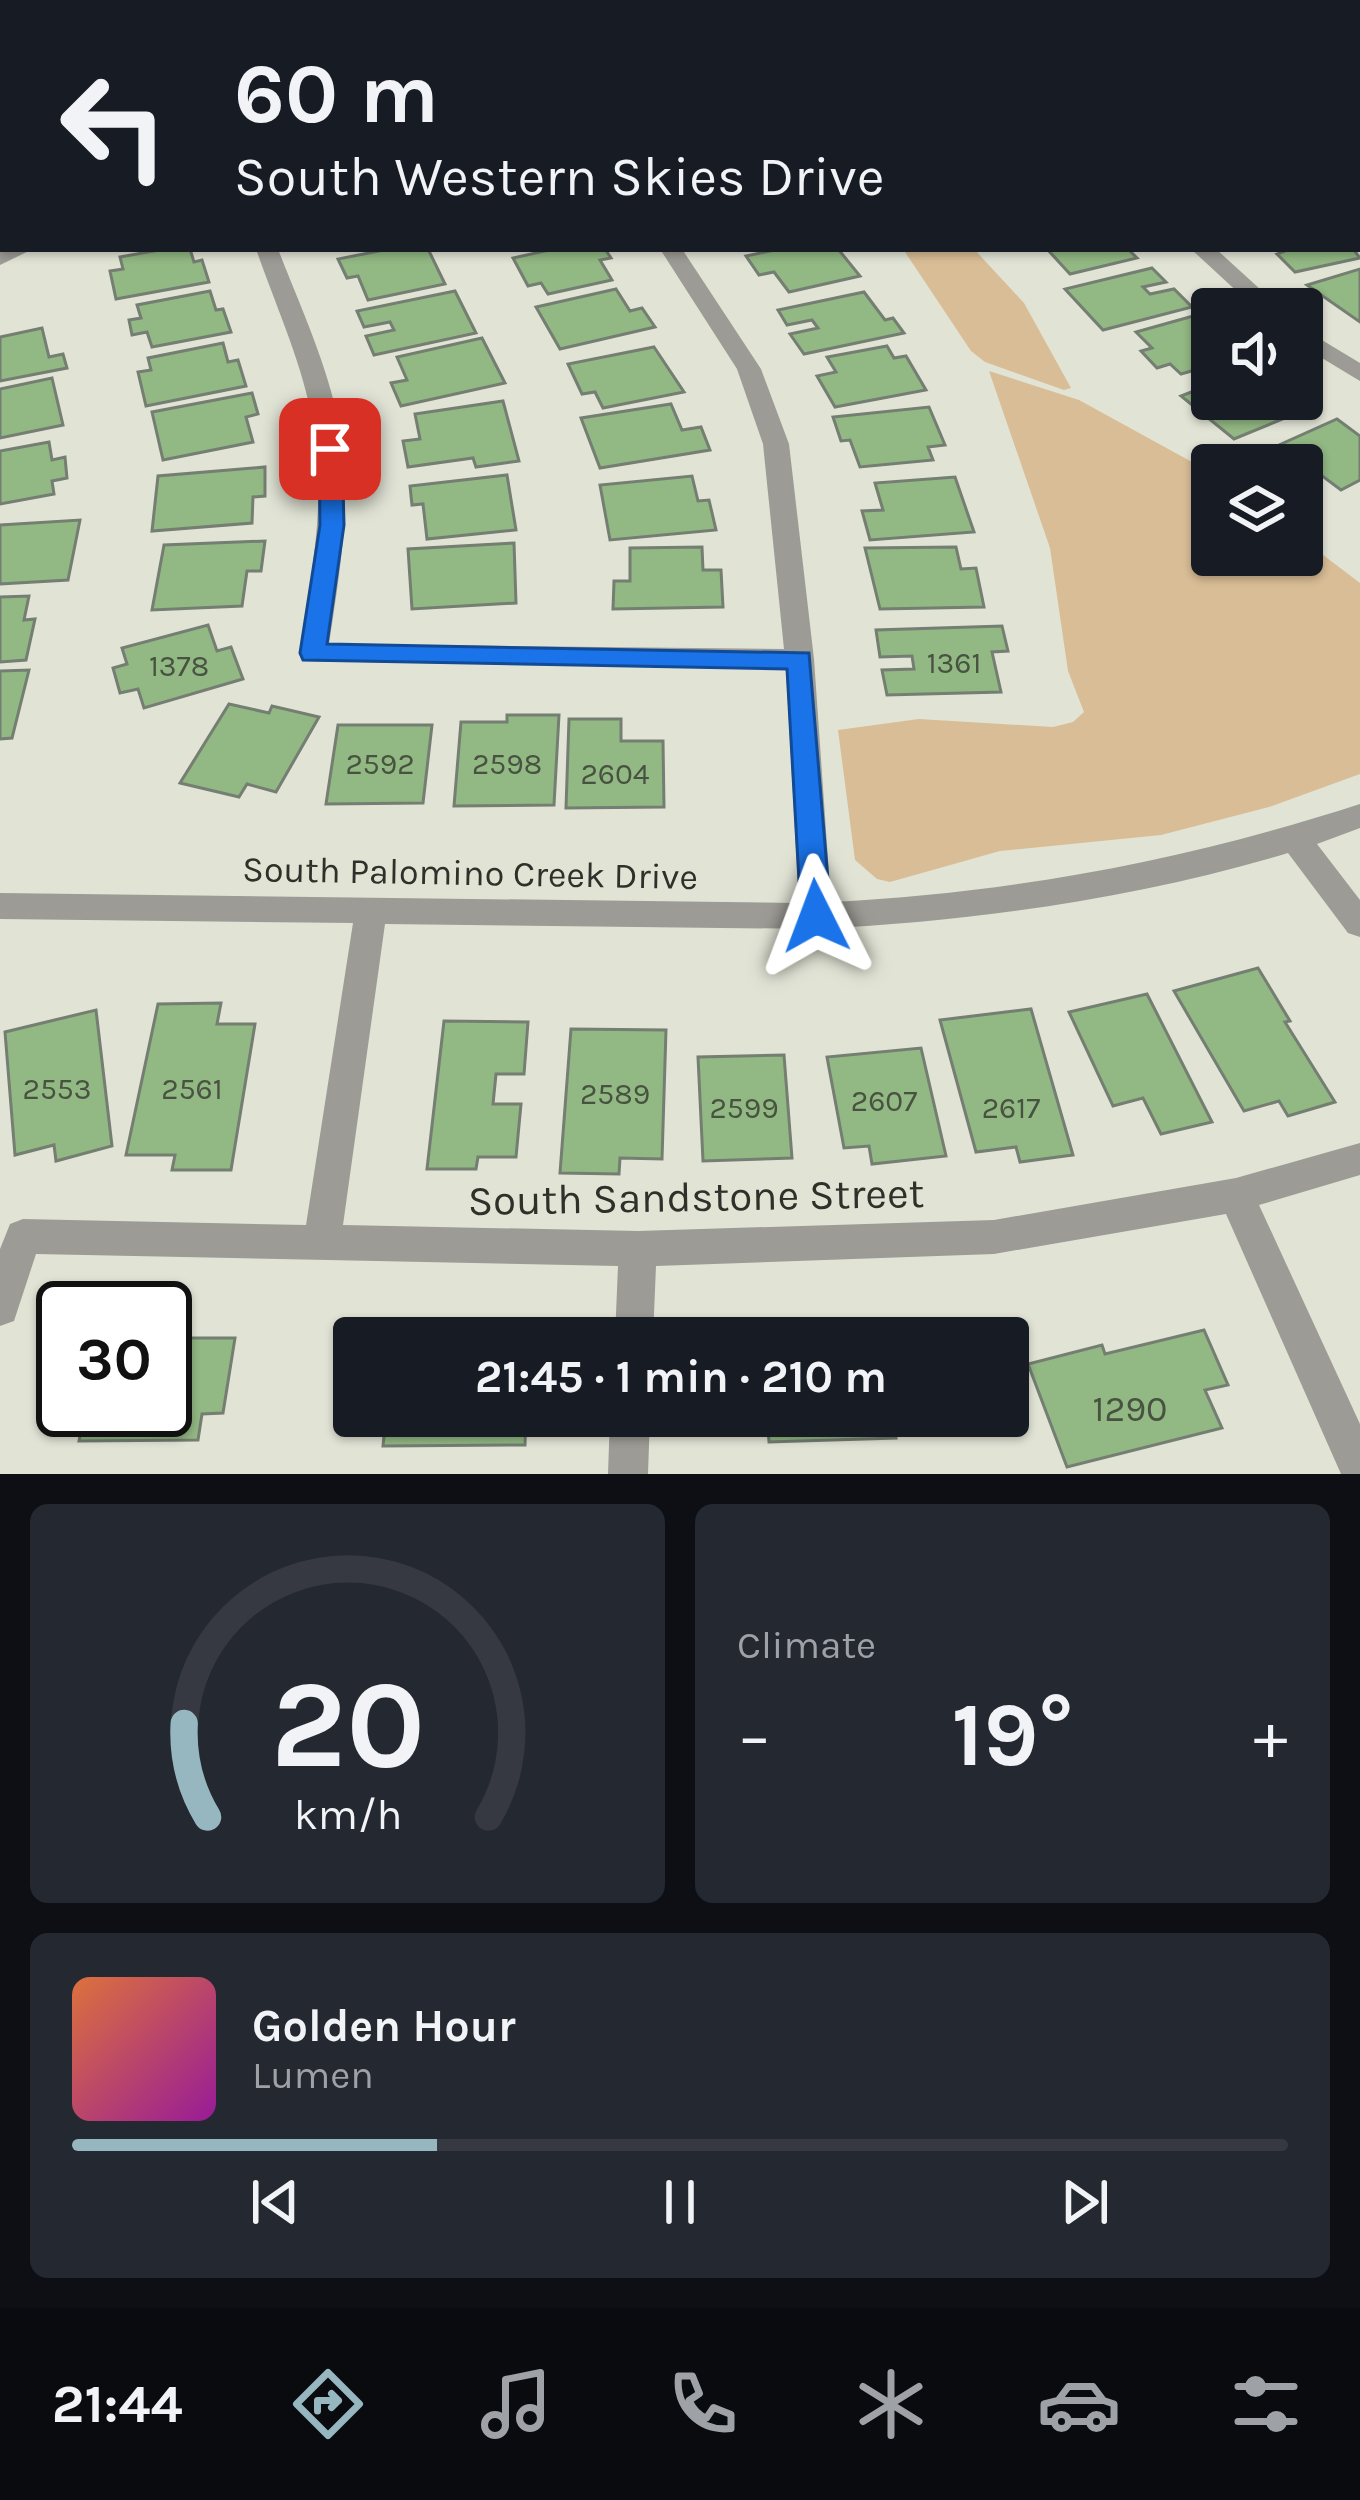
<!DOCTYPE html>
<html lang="en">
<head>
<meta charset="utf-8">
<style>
  :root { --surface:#171b24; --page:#242831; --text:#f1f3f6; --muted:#9ea1a6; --line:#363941; --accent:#97b7c0 }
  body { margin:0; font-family:Karla,sans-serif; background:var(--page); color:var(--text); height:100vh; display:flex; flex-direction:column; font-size:45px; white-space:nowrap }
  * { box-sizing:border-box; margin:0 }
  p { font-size:39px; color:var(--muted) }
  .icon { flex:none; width:66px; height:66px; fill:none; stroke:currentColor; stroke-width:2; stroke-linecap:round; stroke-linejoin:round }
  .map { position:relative; height:1474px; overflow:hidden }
  .details { display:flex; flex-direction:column; gap:30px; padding:30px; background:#0d0f14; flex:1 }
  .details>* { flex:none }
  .top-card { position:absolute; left:0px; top:0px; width:1362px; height:252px; box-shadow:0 3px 9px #0004; background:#171b24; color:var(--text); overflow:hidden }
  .tools { position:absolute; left:1191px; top:288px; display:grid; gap:24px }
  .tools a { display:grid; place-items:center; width:132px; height:132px; border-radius:12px; background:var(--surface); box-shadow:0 3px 9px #0004; font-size:60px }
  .speed { position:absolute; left:36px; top:1281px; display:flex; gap:24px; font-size:60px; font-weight:700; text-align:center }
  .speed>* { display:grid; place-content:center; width:156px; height:156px; border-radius:50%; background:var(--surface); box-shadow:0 3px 9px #0004; line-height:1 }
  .speed .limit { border:6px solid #111; border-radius:18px; background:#fff; color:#111 }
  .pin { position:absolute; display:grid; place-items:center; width:102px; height:102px; color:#fff; margin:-51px; border-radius:24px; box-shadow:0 6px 18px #0006 }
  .me { position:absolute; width:132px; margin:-66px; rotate:357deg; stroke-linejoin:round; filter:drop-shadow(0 0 9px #0008) }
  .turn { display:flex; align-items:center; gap:42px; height:252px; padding:0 36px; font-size:54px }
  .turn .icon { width:156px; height:156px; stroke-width:2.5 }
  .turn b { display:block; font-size:84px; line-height:102px }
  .big { font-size:90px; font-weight:700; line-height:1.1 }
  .details .widget { flex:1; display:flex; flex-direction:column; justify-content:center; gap:18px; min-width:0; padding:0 42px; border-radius:18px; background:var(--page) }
  .details .dial { align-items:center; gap:0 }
  .dial svg { height:312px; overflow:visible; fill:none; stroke:var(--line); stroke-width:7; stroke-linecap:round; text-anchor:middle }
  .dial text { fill:var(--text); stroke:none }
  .song { display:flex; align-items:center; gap:36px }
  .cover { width:144px; height:144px; border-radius:18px; background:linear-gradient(135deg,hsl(20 70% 55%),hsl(300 70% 35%)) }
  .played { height:12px; border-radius:6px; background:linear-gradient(90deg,var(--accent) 30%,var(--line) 30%) }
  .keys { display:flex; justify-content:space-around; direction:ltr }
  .heat { display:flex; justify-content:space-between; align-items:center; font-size:66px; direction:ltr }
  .details .tiles { flex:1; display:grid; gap:30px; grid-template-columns:1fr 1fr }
  .widget:last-child { grid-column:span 2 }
  .trip { position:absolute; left:333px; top:1317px; width:696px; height:120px; border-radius:12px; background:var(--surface); box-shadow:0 3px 9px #0004; font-weight:700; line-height:120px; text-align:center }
  .dock { display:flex; height:192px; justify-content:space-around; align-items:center; background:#090b0e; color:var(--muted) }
  .dock .icon { width:84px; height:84px }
  .dock .on { color:var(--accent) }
  .dock b { font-size:54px; color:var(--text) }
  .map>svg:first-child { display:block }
  .green { fill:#d9bd96 }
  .building { fill:#92b883; stroke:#757e72; stroke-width:3 }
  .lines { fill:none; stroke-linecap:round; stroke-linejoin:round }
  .lane { fill:#9d9b95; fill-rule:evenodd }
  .street { fill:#9d9b95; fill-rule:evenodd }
  .route { fill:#1a73e8; stroke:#114b97; stroke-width:3 }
  .labels { text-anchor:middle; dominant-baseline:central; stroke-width:10; stroke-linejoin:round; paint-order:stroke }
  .number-label { font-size:30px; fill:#485240 }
  .street-label { font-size:36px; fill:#2f302a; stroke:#e1e4d5 }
  .near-number-label { font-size:36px; fill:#485240 }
  .near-street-label { font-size:42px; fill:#2f302a; stroke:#e1e4d5 }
</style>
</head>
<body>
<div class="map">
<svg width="1360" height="1474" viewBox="0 0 1360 1474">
  <rect width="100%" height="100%" fill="#e1e4d5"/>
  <g class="green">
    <path d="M 903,249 L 974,249 L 1024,303 L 1071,388 L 1064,390 L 985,362 L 971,351 Z"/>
    <path d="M 989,371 L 1079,400 L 1212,473 L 1212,555 L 1302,555 L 1302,539 L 1360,583 L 1360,774 L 1269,807 L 1161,835 L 1000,851 L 890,882 L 877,879 L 855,860 L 838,730 L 919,719 L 1053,727 L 1073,722 L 1084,712 L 1068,671 L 1050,548 Z"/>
  </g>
  <g class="building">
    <path d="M 0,0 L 47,3 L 3,3 L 0,65 Z"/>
    <path d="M 46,0 L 227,0 L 228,3 L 47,3 Z"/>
    <path d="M 165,249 L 190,249 L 194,262 L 202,260 L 209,282 L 116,299 L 110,271 L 123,269 L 120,257 Z"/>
    <path d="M 389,249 L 428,249 L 445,284 L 368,300 L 358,276 L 347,278 L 338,259 Z"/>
    <path d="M 554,249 L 605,249 L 611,258 L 600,260 L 612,280 L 548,294 L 541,283 L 528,286 L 513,258 Z"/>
    <path d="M 779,249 L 838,249 L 860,276 L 789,292 L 774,272 L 759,275 L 746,256 Z"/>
    <path d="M 1047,249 L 1128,249 L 1137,258 L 1070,274 Z"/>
    <path d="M 1290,249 L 1353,249 L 1360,258 L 1295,272 L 1277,254 Z"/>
    <path d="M 1152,268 L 1166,282 L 1143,287 L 1150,294 L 1174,289 L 1192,307 L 1103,330 L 1065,289 Z"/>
    <path d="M 1360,269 L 1360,322 L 1307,285 Z"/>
    <path d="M 616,289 L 630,311 L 642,308 L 655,327 L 560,349 L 536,307 Z"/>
    <path d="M 210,291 L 216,310 L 223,309 L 231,332 L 152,347 L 147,332 L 132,335 L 129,320 L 141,318 L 137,305 Z"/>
    <path d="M 455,291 L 476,333 L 374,355 L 366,336 L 394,330 L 390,322 L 364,327 L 357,311 Z"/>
    <path d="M 864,292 L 885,320 L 893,318 L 904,333 L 804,354 L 790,334 L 818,328 L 812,320 L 787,325 L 778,310 Z"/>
    <path d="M 1204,313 L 1212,321 L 1212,365 L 1181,374 L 1170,364 L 1157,368 L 1141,351 L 1152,348 L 1136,332 Z"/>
    <path d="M 42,328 L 49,357 L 63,354 L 67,368 L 0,381 L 0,337 Z"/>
    <path d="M 482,338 L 505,383 L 401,406 L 391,383 L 407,380 L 397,357 Z"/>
    <path d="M 223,343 L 228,362 L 238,360 L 246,386 L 146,406 L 138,372 L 151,370 L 148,358 Z"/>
    <path d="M 887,346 L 894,358 L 906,356 L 926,390 L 835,407 L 817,376 L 836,372 L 827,357 Z"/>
    <path d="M 654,347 L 684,392 L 603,408 L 595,392 L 582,394 L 568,364 Z"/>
    <path d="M 52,378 L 63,425 L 0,438 L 0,389 Z"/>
    <path d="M 1212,384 L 1212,399 L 1302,397 L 1314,406 L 1234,439 L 1181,396 Z"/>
    <path d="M 252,393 L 258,414 L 246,417 L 253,442 L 163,460 L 152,412 Z"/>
    <path d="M 503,401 L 519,461 L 476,467 L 473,458 L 408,467 L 403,441 L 420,439 L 415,414 Z"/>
    <path d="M 671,404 L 682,430 L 701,427 L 710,450 L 600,468 L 581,418 Z"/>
    <path d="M 929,407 L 945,445 L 928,447 L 933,460 L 860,467 L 850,440 L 841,441 L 833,417 Z"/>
    <path d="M 1337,419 L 1360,436 L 1360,480 L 1341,490 L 1321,475 L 1310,481 L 1302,475 L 1302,465 L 1288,464 L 1298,459 L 1279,445 Z"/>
    <path d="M 49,442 L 52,460 L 65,457 L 67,478 L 52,481 L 54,494 L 0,504 L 0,451 Z"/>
    <path d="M 265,467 L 265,496 L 253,497 L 252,523 L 152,531 L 158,476 Z"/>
    <path d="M 507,475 L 516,530 L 427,539 L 423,504 L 412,505 L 410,486 Z"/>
    <path d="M 692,476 L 698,501 L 709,500 L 716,530 L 610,540 L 600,485 Z"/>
    <path d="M 955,477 L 974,532 L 870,540 L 862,511 L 883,510 L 875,483 Z"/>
    <path d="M 80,520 L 68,580 L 0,584 L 0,525 Z"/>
    <path d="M 265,541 L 261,571 L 247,571 L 242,606 L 152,610 L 164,545 Z"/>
    <path d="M 514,543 L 516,603 L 412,609 L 408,549 Z"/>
    <path d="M 702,547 L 703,570 L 721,570 L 723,607 L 613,609 L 614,581 L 630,581 L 630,548 Z"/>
    <path d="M 956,547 L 961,569 L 976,568 L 984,607 L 880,609 L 865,548 Z"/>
    <path d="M 29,596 L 24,620 L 35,619 L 26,660 L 0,662 L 0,597 Z"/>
    <path d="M 208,625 L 217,651 L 231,647 L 243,679 L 144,708 L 138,689 L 120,693 L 113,668 L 127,664 L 122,648 Z"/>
    <path d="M 1002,626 L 1008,651 L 992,652 L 1001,692 L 887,695 L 882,670 L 914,669 L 912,656 L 880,657 L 876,630 Z"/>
    <path d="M 29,670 L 12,738 L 0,739 L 0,671 Z"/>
    <path d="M 229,704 L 269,713 L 272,706 L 319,717 L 276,792 L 247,784 L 239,797 L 180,783 Z"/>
    <path d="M 507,715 L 559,715 L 554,805 L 454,806 L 461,722 L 507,722 Z"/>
    <path d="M 569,719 L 621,719 L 621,741 L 663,741 L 664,807 L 566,808 Z"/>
    <path d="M 338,725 L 432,725 L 423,803 L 326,804 Z"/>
    <path d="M 1258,968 L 1290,1021 L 1285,1022 L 1335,1102 L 1288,1116 L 1279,1101 L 1244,1111 L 1174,991 Z"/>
    <path d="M 1147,994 L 1212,1122 L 1161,1134 L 1143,1098 L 1113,1106 L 1069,1012 Z"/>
    <path d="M 221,1003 L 217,1024 L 255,1024 L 231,1170 L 172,1170 L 175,1155 L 126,1155 L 158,1004 Z"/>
    <path d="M 1031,1009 L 1073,1155 L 1020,1162 L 1016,1147 L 976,1152 L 940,1020 Z"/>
    <path d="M 96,1010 L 112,1146 L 56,1161 L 54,1145 L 15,1155 L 5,1032 Z"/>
    <path d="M 444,1021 L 528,1022 L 524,1074 L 496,1074 L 493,1104 L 521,1104 L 516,1157 L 478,1157 L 476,1169 L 427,1169 Z"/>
    <path d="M 571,1029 L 666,1030 L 662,1159 L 620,1158 L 619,1174 L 560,1173 Z"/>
    <path d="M 921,1048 L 946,1156 L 872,1164 L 869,1146 L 844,1148 L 827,1057 Z"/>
    <path d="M 784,1055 L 792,1158 L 703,1161 L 698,1057 Z"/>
    <path d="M 1204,1330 L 1228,1385 L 1205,1390 L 1222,1428 L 1067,1467 L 1028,1364 L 1102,1345 L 1105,1354 Z"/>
    <path d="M 165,1338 L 235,1338 L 223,1413 L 202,1414 L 198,1440 L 79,1441 L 85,1410 L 165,1410 Z"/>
    <path d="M 61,1339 L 63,1390 L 50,1390 Z"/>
    <path d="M 386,1416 L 526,1416 L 525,1445 L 383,1446 Z"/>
    <path d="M 767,1416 L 894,1416 L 896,1438 L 769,1442 Z"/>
  </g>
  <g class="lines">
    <g class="lane">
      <path d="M 251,0 L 265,0 L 266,3 L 252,3 Z"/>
      <rect x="0" y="96" width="3" height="9"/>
    </g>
    <g class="street">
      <path d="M 1264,0 L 1297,0 L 1261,3 Z"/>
      <path d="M 1299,0 L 1320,0 L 1323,3 L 1302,3 Z"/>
      <rect x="1359" y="33" width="1" height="13"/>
      <path d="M 33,249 L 0,265 L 0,250 Z"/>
      <path d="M 256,249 L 278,249 C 300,306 327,363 339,424 C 353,497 340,571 329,644 L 784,649 L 763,444 L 737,369 L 660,249 L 682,249 L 761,369 L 789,444 L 814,659 L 831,902 C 1017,892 1183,861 1360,804 L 1360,828 L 1317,844 L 1360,900 L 1360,937 L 1348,933 L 1288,853 C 1133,899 977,921 816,929 L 385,924 L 343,1225 L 638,1231 L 994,1220 L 1236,1178 L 1360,1143 L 1360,1175 L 1259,1205 L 1360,1424 L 1360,1474 L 1341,1474 L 1226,1214 L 994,1254 L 656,1266 L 653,1338 L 615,1338 L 618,1266 L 36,1254 L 14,1321 L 0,1326 L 0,1249 L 10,1224 L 23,1219 L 306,1225 L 353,923 L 0,919 L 0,893 L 799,903 L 786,669 L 303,661 L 299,654 C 311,578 327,501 313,424 C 303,364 276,307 256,249 Z"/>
      <path d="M 1191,249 L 1216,249 L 1282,309 L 1256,309 Z"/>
      <path d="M 1302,328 L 1360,363 L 1360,381 L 1302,346 Z"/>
      <path d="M 610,1416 L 650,1416 L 648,1474 L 608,1474 Z"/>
    </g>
  </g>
  <path class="route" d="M 330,441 L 342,449 L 344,525 L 327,644 L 809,653 L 831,916 L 827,925 L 806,925 L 801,916 L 787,669 L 303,660 L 300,653 L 320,525 L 319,449 Z"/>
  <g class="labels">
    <g class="number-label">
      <text x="954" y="663">1361</text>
      <text x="179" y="666">1378</text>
      <text x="380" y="764">2592</text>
      <text x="507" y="764">2598</text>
      <text x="615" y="774">2604</text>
      <text x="57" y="1089">2553</text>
      <text x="192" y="1089">2561</text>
      <text x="615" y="1094">2589</text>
      <text x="884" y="1101">2607</text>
      <text x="744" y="1108">2599</text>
      <text x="1011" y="1108">2617</text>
    </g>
    <g class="street-label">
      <text transform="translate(470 873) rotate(1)">South Palomino Creek Drive</text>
    </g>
    <g class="near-number-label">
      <text x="1130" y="1409">1290</text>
    </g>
    <g class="near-street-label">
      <text transform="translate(696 1197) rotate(-1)">South Sandstone Street</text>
    </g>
  </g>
</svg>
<div class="tools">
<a><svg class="icon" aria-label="sound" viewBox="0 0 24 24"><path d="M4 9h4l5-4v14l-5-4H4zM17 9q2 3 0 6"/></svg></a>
<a><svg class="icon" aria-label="layers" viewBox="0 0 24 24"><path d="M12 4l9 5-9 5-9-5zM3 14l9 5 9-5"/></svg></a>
</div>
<div class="speed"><div class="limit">30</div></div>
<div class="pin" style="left:330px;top:449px;background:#d93025"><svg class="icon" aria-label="arrive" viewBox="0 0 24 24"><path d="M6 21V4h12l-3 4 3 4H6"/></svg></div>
<svg class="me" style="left:816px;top:916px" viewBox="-20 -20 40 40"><path d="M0-17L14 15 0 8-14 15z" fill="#1a73e8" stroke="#fff" stroke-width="4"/></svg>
<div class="trip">21:45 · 1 min · 210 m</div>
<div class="top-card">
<div class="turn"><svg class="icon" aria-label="left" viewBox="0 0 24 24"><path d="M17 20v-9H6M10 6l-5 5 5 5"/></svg><div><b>60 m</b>South Western Skies Drive</div></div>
</div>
</div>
<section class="details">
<div class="tiles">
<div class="widget dial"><svg viewBox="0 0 100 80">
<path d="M14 69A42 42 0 1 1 86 69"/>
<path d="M14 69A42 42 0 0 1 8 45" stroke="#97b7c0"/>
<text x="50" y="56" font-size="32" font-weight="700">20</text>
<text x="50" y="72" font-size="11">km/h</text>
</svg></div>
<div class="widget"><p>Climate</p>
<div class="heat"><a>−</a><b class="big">19°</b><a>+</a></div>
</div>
<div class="widget">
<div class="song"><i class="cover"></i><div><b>Golden Hour</b><p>Lumen</p></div></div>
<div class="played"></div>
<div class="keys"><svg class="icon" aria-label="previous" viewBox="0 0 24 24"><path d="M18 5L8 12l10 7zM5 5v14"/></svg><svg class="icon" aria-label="pause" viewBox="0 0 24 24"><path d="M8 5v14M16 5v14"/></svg><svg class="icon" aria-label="next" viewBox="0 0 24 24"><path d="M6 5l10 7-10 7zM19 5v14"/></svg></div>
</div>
</div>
</section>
<nav class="dock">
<b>21:44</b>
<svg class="icon on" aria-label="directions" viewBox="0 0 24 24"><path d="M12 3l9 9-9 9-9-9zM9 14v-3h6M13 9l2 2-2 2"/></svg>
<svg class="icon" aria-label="music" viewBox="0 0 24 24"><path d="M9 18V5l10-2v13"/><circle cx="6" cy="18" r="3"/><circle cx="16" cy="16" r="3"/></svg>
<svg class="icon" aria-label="phone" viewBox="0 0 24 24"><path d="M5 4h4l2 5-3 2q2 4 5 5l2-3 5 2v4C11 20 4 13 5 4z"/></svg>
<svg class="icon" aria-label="climate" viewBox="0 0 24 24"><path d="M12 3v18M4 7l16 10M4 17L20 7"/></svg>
<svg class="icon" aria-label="car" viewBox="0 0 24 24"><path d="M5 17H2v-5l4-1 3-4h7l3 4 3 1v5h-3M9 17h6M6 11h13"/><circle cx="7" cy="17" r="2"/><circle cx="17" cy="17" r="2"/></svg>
<svg class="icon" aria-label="filters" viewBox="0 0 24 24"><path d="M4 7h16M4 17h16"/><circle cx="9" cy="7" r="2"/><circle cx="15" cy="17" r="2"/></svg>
</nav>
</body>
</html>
